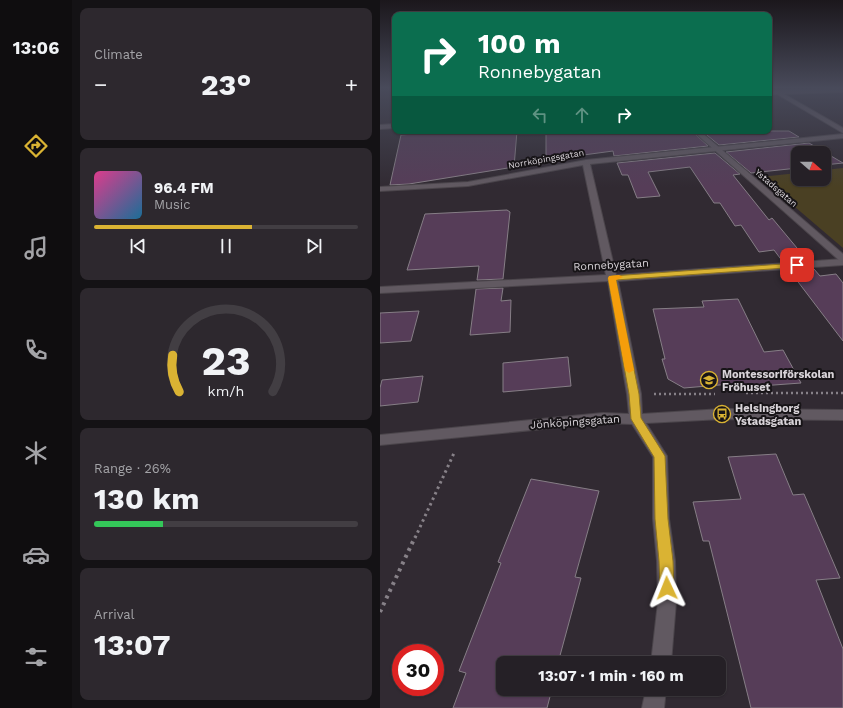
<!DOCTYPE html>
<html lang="en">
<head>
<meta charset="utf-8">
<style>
  :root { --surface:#252026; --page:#2d282e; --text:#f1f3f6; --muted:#a3a3a7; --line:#423e43; --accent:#dab333 }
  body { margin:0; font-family:"Work Sans",sans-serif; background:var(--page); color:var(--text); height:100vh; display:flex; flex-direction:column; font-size:15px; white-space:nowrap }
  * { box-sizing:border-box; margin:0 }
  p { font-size:13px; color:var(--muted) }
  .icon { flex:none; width:22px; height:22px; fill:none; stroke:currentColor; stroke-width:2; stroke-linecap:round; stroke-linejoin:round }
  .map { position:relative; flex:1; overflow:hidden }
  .sheet { display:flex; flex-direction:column; gap:8px; padding:8px; background:#141215; width:308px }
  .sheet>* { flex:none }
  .hud { position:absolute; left:12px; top:12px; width:380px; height:122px; border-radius:8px; box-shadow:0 1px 3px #0004,0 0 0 1px var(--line); background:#0b6e4f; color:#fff; overflow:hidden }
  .needle { width:26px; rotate:110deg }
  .controls { position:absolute; left:411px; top:146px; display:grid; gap:8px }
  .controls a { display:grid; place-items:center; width:40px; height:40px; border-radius:8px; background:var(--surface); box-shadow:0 1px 3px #0004,0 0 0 1px var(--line); font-size:20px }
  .speed { position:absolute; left:12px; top:644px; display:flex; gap:8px; font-size:20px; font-weight:700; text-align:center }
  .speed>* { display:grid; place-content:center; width:52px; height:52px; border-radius:50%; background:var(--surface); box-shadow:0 1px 3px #0004,0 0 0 1px var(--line); line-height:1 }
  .speed .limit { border:6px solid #d22; background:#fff; color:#111 }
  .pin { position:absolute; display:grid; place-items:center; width:34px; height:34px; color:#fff; margin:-17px; border-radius:8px; box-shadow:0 2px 6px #0006 }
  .me { position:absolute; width:44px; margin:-22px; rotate:358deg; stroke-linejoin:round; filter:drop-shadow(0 0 3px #0008) }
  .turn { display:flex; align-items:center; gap:14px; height:84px; padding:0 20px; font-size:18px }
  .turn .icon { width:52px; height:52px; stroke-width:2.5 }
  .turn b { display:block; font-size:28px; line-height:34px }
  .lanes { display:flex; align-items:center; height:38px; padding:0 20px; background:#0003; justify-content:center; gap:20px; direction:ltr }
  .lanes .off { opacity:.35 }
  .big { font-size:30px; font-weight:700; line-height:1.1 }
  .sheet .card { flex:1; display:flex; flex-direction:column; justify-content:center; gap:6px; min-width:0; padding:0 14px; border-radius:8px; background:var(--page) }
  .sheet .dial { align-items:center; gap:0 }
  .dial svg { height:104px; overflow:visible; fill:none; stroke:var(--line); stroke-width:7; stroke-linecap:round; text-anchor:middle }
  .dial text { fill:var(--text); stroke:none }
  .song { display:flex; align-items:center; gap:12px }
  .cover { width:48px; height:48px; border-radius:6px; background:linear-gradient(135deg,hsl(330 70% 55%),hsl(200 70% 35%)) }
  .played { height:4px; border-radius:2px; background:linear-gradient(90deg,var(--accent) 60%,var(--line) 60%) }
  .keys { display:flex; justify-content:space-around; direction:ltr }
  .heat { display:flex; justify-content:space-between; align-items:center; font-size:22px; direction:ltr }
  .charge { height:6px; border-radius:3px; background:linear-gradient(90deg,#34c759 26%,var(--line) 0) }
  .trip { position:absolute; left:116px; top:656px; width:230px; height:40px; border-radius:8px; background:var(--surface); box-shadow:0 1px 3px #0004,0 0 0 1px var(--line); font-weight:700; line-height:40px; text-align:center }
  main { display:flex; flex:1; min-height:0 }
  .tab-bar { display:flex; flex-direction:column; width:72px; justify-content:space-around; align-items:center; background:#0f0d0f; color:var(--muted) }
  .tab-bar .icon { width:28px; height:28px }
  .tab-bar .on { color:var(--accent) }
  .tab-bar b { font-size:18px; color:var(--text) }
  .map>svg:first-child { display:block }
  .green { fill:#4a4023 }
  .building { fill:#563d58; stroke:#867e86 }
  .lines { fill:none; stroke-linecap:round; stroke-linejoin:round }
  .minor-casing { stroke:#4b454b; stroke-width:2 }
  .tertiary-casing { stroke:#4b454b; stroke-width:2 }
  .path-far2 { stroke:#878188; stroke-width:2.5; stroke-dasharray:2 3; stroke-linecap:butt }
  .path-far1 { stroke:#878188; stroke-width:3; stroke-dasharray:2.5 3.5; stroke-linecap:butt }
  .path { stroke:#878188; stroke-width:4; stroke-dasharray:3 4.5; stroke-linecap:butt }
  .minor { fill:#615961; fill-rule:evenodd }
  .tertiary { fill:#615961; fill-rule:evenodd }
  .route { fill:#dab333; stroke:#8e7421 }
  .slow { fill:#f59e0b }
  .labels { text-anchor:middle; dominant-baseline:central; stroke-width:4; stroke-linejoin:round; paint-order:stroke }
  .far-street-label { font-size:9px; fill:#d8d3d8; stroke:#171417 }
  .street-label { font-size:11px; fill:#d8d3d8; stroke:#171417 }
  .poi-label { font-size:11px; font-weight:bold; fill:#d8d3d8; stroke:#171417; text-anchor:start }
</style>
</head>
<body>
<main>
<nav class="tab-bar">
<b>13:06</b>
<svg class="icon on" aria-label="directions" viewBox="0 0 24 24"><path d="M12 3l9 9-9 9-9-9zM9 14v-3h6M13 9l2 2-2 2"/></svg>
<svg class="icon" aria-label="music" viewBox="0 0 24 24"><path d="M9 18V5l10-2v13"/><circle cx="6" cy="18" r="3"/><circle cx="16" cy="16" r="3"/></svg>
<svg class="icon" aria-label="phone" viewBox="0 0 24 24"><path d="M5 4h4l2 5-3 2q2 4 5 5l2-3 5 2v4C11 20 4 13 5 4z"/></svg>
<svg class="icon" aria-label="climate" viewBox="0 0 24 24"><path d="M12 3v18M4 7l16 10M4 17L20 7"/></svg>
<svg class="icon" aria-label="car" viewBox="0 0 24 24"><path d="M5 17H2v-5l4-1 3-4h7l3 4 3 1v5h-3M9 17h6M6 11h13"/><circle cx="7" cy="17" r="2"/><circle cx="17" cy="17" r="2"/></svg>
<svg class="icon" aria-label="filters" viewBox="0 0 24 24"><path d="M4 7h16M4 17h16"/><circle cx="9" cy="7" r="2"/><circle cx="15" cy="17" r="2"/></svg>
</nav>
<section class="sheet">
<div class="card"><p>Climate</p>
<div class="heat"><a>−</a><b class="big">23°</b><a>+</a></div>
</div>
<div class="card">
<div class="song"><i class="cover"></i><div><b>96.4 FM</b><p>Music</p></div></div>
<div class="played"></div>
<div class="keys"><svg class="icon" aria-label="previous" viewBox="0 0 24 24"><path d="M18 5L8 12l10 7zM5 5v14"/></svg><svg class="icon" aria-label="pause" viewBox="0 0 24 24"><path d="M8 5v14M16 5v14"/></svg><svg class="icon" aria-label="next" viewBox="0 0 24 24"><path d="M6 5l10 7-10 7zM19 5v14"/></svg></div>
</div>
<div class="card dial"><svg viewBox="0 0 100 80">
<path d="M14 69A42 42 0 1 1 86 69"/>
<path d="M14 69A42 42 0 0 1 9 41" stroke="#dab333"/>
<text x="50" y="56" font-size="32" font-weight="700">23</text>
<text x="50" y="72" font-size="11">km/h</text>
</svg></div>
<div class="card"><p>Range · 26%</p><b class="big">130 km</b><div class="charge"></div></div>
<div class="card"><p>Arrival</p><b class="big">13:07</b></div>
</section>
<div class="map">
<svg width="463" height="708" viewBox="0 0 463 708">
  <rect width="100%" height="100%" fill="#312a32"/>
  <path class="green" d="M 463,168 L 463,248 L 380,177 L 418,173 L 418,179 L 444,179 L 444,170 Z"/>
  <g class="building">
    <path d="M 100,131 L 137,131 L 134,167 L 29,184 L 10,185 L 21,135 L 59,132 L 59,134 Z"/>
    <path d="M 166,131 L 312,131 L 328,146 L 234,156 L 233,151 L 166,160 Z"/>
    <path d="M 322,131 L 409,131 L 419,137 L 339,145 Z"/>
    <path d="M 429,143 L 463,163 L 444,165 L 444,153 L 418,153 L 418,168 L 371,173 L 346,152 Z"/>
    <path d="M 335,153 L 360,174 L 353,175 L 389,220 L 392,218 L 427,260 L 403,262 L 394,250 L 379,252 L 361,225 L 355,226 L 340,203 L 334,203 L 310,167 L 268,172 L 280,196 L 257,198 L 248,175 L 242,175 L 237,163 Z"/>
    <path d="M 127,210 L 130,212 L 123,279 L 97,280 L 99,266 L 27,270 L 45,214 Z"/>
    <path d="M 434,269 L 440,276 L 456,274 L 463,283 L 463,341 L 409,270 Z"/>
    <path d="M 123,288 L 121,301 L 131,300 L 130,332 L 90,335 L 96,289 Z"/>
    <path d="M 358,299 L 384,352 L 403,350 L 421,383 L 353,388 L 351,384 L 304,388 L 288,379 L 282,359 L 285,359 L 273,309 L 324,307 L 322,301 Z"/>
    <path d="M 39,311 L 31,341 L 0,343 L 0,313 Z"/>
    <path d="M 188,357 L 191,386 L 123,392 L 123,363 Z"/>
    <path d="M 43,376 L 38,402 L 0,406 L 0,388 L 2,380 Z"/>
    <path d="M 396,454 L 413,495 L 424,494 L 460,578 L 436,580 L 463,649 L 463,708 L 371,708 L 329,541 L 323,541 L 313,502 L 361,499 L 348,457 Z"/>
    <path d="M 151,479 L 219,491 L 195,577 L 201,578 L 178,663 L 123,663 L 123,689 L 172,689 L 167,708 L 73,708 L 86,673 L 79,671 L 121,563 L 118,562 Z"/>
  </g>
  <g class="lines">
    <g class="minor-casing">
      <g id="minor">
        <path d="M 463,88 L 463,92 L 404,94 L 463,128 L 463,133 L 397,94 L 389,95 L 389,91 Z"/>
        <path d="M 15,124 L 15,128 L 0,129 L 0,125 Z"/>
        <path d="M 463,134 L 463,138 L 210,164 L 236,275 L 463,259 L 463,265 L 238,281 L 261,394 L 262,414 L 342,409 L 463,410 L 463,420 L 342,419 L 266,423 L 287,456 L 289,519 L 295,561 L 296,602 L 291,663 L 271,663 L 278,602 L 277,561 L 273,519 L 273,457 L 252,424 L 223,423 L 0,445 L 0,435 L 223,413 L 249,414 L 247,394 L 228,281 L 0,293 L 0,287 L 226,275 L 203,165 L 88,186 L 0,191 L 0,187 L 88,182 L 206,160 Z"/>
        <path d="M 266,689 L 286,689 L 284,708 L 262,708 Z"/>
      </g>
    </g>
    <g class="tertiary-casing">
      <path id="tertiary" d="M 313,131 L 320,131 L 463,254 L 463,262 L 460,261 Z"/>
    </g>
    <g class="path-far2">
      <path d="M 366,393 L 463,393"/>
      <path d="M 274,394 L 335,394"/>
    </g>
    <path class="path-far1" d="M 35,538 L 75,451"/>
    <path class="path" d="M 0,612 L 35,537"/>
    <use href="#minor" class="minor"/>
    <use href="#tertiary" class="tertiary"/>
  </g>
  <linearGradient id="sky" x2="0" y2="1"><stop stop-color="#1b171c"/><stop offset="0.47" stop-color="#484a5a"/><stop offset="1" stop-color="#484a5a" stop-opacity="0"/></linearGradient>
  <rect width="463" height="187" fill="url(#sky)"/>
  <path class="route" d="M 417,263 L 420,265 L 419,267 L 236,280 L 259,394 L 261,418 L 285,456 L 288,519 L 293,561 L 294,588 L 292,593 L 287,595 L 282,593 L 280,588 L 279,561 L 275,519 L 274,457 L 251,419 L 249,394 L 228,278 L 232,276 Z"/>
  <path class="slow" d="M 239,275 L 243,277 L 236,280 L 254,370 L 249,373 L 245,370 L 228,278 L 229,276 Z"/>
  <defs>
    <g id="school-ring" transform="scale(0.9)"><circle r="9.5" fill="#171417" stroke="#dab333" stroke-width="1.5"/><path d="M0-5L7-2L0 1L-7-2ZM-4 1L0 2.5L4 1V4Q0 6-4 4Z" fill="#dab333"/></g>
    <g id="bus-ring" transform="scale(0.9)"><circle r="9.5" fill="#171417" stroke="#dab333" stroke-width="1.5"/><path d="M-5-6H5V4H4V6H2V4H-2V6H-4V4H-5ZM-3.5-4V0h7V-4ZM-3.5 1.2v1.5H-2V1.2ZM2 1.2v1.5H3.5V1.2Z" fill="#dab333"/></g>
  </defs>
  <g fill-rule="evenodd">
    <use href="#school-ring" x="329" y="380"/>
    <use href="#bus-ring" x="342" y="414"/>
  </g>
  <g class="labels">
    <g class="far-street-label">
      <text transform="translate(166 159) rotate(-10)">Norrköpingsgatan</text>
      <text transform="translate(396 188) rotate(41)">Ystadsgatan</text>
    </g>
    <g class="street-label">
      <text transform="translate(231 265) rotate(-3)">Ronnebygatan</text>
      <text transform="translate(195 422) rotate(-4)">Jönköpingsgatan</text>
    </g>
    <g class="poi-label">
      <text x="342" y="374">Montessoriförskolan<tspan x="342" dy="13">Fröhuset</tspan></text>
      <text x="355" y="408">Helsingborg<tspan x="355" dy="13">Ystadsgatan</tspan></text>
    </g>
  </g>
</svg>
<div class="controls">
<a><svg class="needle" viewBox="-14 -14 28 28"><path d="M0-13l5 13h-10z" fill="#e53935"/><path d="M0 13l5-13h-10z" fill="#a3a3a7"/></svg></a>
</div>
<div class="speed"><div class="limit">30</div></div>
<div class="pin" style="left:417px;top:265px;background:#d93025"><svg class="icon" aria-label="arrive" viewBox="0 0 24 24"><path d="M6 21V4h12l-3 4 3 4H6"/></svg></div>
<svg class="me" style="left:287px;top:588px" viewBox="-20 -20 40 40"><path d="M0-17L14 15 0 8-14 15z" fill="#dab333" stroke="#fff" stroke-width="4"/></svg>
<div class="trip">13:07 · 1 min · 160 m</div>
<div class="hud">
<div class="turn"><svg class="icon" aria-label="right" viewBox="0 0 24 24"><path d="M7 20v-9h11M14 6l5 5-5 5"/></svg><div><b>100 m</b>Ronnebygatan</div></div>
<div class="lanes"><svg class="icon off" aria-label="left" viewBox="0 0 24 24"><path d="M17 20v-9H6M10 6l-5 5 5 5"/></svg><svg class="icon off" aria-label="ahead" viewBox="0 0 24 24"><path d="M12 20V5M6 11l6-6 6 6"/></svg><svg class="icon" aria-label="right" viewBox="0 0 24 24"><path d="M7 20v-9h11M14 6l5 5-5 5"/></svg></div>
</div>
</div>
</main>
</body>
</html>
